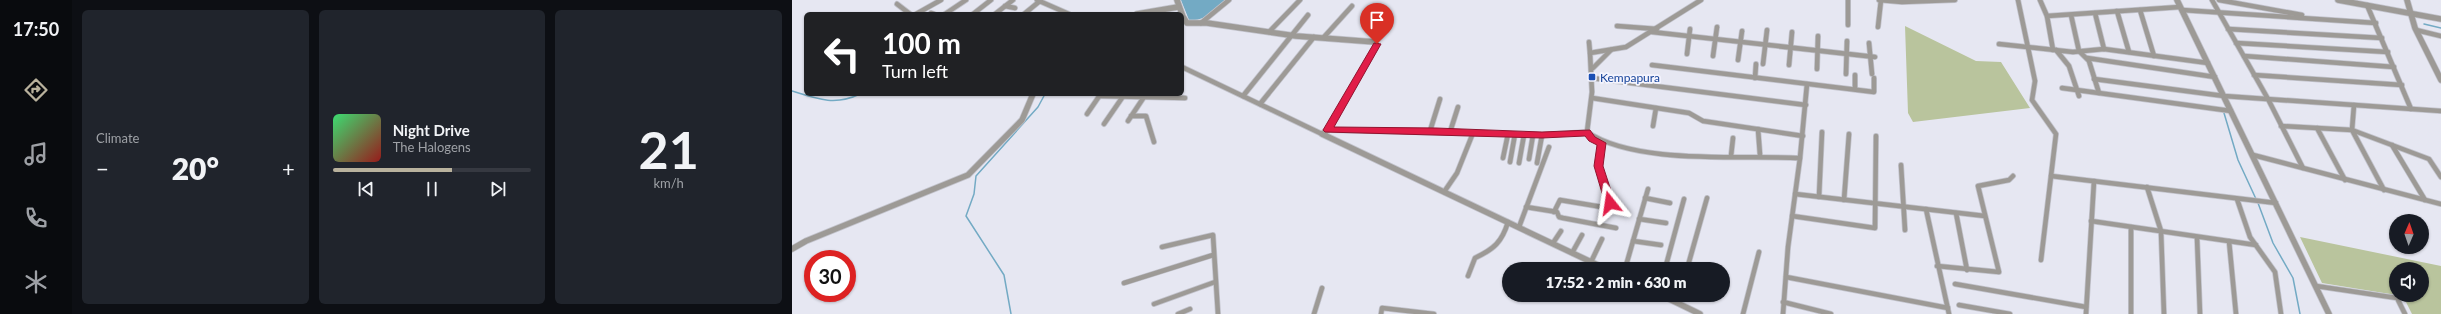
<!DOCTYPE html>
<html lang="en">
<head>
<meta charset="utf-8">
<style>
  :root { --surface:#171b24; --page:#20242c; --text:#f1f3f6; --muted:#9ea1a6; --line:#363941; --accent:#b9b29d }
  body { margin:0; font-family:Lato,sans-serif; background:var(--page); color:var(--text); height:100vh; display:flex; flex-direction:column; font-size:15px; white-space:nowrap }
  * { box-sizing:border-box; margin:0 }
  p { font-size:13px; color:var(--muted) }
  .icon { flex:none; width:22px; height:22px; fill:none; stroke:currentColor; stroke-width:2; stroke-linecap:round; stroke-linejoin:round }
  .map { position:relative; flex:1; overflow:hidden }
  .drawer { display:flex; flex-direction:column; gap:10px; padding:10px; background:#0d0f14; width:720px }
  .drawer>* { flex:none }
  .top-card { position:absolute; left:12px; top:12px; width:380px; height:84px; border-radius:6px; box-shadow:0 1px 3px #0004; background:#202124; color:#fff; overflow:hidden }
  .needle { width:26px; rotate:2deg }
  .buttons { position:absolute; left:1597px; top:214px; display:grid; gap:8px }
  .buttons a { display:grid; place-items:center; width:40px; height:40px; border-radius:50%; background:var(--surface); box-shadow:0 1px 3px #0004; font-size:20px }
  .speed { position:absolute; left:12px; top:250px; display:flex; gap:8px; font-size:20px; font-weight:700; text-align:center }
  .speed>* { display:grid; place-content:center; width:52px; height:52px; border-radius:50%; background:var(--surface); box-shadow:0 1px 3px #0004; line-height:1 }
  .speed .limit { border:6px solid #d22; background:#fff; color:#111 }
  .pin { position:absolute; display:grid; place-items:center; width:34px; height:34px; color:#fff; margin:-41px -17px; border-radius:50% 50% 50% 0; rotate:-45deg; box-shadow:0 0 4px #0007 }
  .pin .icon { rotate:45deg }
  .me { position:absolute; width:44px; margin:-22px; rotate:345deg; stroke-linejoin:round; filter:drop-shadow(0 0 3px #0008) }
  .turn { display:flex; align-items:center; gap:14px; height:84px; padding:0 12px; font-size:18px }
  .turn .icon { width:52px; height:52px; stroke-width:2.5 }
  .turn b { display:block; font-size:28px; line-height:34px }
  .big { font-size:30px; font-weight:800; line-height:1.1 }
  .drawer .tile { flex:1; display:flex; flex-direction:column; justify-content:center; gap:6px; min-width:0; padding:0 14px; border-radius:6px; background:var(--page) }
  .drawer .dial { align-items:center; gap:0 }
  .dial b { font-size:52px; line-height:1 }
  .song { display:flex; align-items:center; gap:12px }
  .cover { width:48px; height:48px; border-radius:6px; background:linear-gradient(135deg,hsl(140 70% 55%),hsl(0 70% 35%)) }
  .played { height:4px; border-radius:2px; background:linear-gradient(90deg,var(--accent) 60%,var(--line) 60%) }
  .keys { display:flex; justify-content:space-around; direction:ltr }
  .heat { display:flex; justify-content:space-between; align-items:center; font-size:22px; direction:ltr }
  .drawer .tiles { flex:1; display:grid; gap:10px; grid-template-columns:repeat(3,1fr) }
  .trip { position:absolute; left:710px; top:262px; width:228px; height:40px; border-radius:20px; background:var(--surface); box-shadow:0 1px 3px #0004; font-weight:800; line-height:40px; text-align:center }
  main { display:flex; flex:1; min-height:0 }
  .menu { display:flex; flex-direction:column; width:72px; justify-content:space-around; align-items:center; background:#090b0e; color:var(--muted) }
  .menu .icon { width:28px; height:28px }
  .menu .current { color:var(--accent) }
  .menu b { font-size:18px; color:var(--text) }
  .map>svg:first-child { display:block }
  .green { fill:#b9c49d }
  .water { fill:#73aac4 }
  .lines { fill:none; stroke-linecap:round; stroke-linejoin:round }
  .stream { stroke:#73aac4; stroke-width:1.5 }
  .minor-casing { stroke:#c2c3cc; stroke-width:6 }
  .tertiary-casing { stroke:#c2c3cc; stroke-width:7 }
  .minor { stroke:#9d9a96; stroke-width:4.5 }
  .tertiary { stroke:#9d9a96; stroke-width:5.5 }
  .route { fill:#e11d48; stroke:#92132f }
  .transit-dot { fill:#1a4fb4; stroke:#f4f4fe; stroke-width:1.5 }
  .labels { text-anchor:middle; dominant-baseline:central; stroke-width:3.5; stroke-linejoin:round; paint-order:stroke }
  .transit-label { font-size:12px; fill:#164399; stroke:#f4f4fe; text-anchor:start }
</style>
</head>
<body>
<main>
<nav class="menu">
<b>17:50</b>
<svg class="icon current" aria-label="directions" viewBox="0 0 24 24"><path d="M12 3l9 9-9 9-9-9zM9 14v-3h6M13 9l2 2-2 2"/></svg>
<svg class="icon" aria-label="music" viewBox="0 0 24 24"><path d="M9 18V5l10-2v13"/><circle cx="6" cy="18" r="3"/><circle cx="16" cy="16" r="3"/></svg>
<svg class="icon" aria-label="phone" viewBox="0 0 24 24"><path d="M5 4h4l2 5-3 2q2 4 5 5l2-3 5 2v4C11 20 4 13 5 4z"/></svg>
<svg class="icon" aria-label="climate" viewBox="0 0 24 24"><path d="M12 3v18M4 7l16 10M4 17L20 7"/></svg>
</nav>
<section class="drawer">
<div class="tiles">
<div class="tile"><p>Climate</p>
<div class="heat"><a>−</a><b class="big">20°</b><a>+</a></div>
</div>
<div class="tile">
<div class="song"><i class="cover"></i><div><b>Night Drive</b><p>The Halogens</p></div></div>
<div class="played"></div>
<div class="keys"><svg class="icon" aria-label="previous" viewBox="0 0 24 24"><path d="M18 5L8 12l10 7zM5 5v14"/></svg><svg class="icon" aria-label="pause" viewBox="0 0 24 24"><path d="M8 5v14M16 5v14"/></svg><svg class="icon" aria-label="next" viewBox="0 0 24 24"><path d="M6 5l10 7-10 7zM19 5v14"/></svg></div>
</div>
<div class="tile dial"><b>21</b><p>km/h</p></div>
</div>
</section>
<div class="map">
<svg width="1649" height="314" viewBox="0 0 1649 314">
  <rect width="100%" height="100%" fill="#e6e7f2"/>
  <g class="green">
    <path d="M 1113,26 L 1184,61 L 1209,62 L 1238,108 L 1121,122 L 1116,113 Z"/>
    <path d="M 1508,237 L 1649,266 L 1649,314 L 1620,314 L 1611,296 L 1607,295 L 1630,295 L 1630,269 L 1604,269 L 1604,295 L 1530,283 Z"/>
  </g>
  <path class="water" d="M 389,0 L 435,0 C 423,9 413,22 397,20 Z"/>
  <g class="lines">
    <g class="stream">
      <path d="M 1632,24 L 1649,28"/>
      <path d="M 0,91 C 25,99 43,106 68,94"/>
      <path d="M 1432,113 L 1446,160 L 1464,199"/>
      <path d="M 1466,203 L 1481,243 L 1501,278 L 1508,314"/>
      <path d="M 219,314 L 212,275 L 174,216 L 182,194 L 184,176 L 246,107 L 253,94"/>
    </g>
    <g class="minor-casing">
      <g id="minor">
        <path d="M 245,0 L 277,14"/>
        <path d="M 909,0 L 834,47 L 798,53 L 800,92 L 795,132 C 844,165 949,155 1008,158 L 996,247 L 991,314"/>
        <path d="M 1056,0 L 1056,25"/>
        <path d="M 1087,0 L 1110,2 L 1163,0"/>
        <path d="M 1226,0 L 1243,81 L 1240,100 L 1264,134 L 1249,260"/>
        <path d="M 1248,0 L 1255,16 L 1261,50"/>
        <path d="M 1420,0 L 1476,99 L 1511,168"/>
        <path d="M 1427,0 L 1510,15"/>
        <path d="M 105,4 L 118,14"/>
        <path d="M 1575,5 L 1619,109"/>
        <path d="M 213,6 L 223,8"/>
        <path d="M 1348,10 L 1362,56"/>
        <path d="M 1390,10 L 1584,23"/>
        <path d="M 1325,11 L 1337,52"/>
        <path d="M 139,13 L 142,14"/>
        <path d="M 1303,13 L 1312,49"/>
        <path d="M 124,14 L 149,0"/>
        <path d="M 153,14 L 174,0"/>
        <path d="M 181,14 L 199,0"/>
        <path d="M 203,14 L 221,0"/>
        <path d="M 232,14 L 248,1"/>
        <path d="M 1279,15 L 1287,51 L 1297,61 L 1307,93"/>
        <path d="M 1255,16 L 1388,7"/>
        <path d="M 409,23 L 437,0"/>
        <path d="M 825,26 L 865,29"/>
        <path d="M 1086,27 L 1089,0"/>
        <path d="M 1436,29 L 1590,38"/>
        <path d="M 1624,30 L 1649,36"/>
        <path d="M 477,32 L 508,0"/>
        <path d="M 860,32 L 1083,57"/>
        <path d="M 532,37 L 560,6"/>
        <path d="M 797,42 L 798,53"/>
        <path d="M 1077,43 L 1080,74"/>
        <path d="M 1444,43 L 1596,52"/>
        <path d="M 1207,44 L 1281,52 L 1312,49 L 1416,63"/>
        <path d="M 1264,50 L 1277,66 L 1287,96"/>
        <path d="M 895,54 L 898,29"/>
        <path d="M 921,56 L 925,27"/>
        <path d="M 1452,56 L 1602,67"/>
        <path d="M 1295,58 L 1423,77"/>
        <path d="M 946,60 L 950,31"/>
        <path d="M 971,64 L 975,30"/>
        <path d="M 860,65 L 1082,92 L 1082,78"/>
        <path d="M 997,65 L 1000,32"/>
        <path d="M 390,67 L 530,134"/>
        <path d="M 801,68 L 819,50"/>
        <path d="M 1025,69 L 1026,36"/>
        <path d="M 1054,74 L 1055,41"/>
        <path d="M 1063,75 L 1063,89"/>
        <path d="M 1462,75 L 1610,85"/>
        <path d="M 799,78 L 1014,105"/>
        <path d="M 963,78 L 964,64"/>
        <path d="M 1302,79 L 1432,96 L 1649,111"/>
        <path d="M 1270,88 L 1439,111"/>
        <path d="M 307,96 L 393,98"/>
        <path d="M 451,96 L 516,15"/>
        <path d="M 800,98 L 897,113 L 911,121 L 1011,136"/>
        <path d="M 468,104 L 522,37"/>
        <path d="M 1562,105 L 1560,130 L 1592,190"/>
        <path d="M 295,114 L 308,95"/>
        <path d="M 339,116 L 354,116 L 362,142"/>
        <path d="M 336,121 L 352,97"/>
        <path d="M 312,124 L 332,95"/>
        <path d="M 861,126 L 864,108"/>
        <path d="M 1489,126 L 1560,130 L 1637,159 L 1649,177"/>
        <path d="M 1525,128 L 1553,180"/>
        <path d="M 966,129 L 968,155"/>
        <path d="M 536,130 L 750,135 L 795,132"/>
        <path d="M 638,131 L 648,99"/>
        <path d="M 658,132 L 666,107"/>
        <path d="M 1600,145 L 1633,200"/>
        <path d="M 1461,155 L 1649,204"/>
        <path d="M 939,156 L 941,138"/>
        <path d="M 711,158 L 716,134"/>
        <path d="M 1008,158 L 1015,84"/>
        <path d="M 737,159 L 741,135"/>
        <path d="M 718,162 L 723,134"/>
        <path d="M 727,163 L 732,135"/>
        <path d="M 745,163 L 750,135"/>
        <path d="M 1109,165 L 1113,230"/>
        <path d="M 1259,176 L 1484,203"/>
        <path d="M 1355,187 L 1369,231 L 1372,314"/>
        <path d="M 652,192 L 665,173 L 681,133"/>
        <path d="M 1003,194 L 1193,216"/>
        <path d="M 1027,197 L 1030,132"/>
        <path d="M 853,198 L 878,203"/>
        <path d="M 1445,199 L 1458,237 L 1483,272 L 1489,314"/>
        <path d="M 1052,200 L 1057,134"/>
        <path d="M 734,207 L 765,212 L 767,217 L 771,218 L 824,228"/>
        <path d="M 1134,209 L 1157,314"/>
        <path d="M 762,212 L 768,200 L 816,208 L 818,200 L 807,166 L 810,143"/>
        <path d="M 1164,213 L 1175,270"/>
        <path d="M 1000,216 L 1083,228 L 1084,136"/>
        <path d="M 847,219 L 874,223"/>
        <path d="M 1299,221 L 1464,245"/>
        <path d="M 727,227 L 757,147"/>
        <path d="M 1339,227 L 1339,314"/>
        <path d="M 1405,237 L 1408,314"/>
        <path d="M 841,241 L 869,245"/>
        <path d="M 1437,241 L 1444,314"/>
        <path d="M 761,243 L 769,231"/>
        <path d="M 370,247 L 421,235 L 426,314"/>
        <path d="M 780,253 L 790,235"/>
        <path d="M 799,262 L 810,239"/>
        <path d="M 1145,266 L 1207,272 L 1186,186 L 1217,180 L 1221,176"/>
        <path d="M 833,269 L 856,189"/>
        <path d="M 873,269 L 892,199"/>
        <path d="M 895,269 L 915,198"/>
        <path d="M 676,276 L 683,258 C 702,249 710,242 716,222"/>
        <path d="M 994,277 L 1156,308"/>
        <path d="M 332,283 L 421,255"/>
        <path d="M 1163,284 L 1294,307"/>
        <path d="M 1524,286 L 1605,298 L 1613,314"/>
        <path d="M 991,302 L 1039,314"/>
        <path d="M 886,303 L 888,295"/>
        <path d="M 362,304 L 423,282"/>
        <path d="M 1167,305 L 1218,314"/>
        <path d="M 386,314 L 398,309"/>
        <path d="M 522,314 L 530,288"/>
        <path d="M 589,314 L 590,308 L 642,314"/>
        <path d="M 951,314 L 967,252"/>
        <path d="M 1294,314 L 1302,181"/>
      </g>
    </g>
    <g class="tertiary-casing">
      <g id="tertiary">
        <path d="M 385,0 L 390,14"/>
        <path d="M 1385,0 L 1537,314"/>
        <path d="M 1546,0 L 1649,19"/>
        <path d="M 1615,0 L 1623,28 L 1649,80"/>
        <path d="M 345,14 L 386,7"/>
        <path d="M 390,15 L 395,23 L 415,23 L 504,36 L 583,42 L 584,46 L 536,130 L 530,134 L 814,269"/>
        <path d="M 0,249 L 14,241 L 176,175 L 230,120 L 241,94"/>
        <path d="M 869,295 L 908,314"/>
      </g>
    </g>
    <use href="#minor" class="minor"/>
    <use href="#tertiary" class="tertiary"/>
  </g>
  <path class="route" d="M 582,43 L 589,44 L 542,127 L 644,128 L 750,132 L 798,130 L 803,137 L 814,143 L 811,166 L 823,203 L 821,206 L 818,207 L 813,203 L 802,166 L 805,145 L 797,141 L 793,136 L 750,138 L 533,132 L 531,130 Z"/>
  <rect class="transit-dot" x="796" y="73" width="8" height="8" rx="2"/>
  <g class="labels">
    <g class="transit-label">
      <text x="808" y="77">Kempapura</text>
    </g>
  </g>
</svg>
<div class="buttons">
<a><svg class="needle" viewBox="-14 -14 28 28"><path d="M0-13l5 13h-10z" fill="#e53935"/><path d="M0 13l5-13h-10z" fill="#9ea1a6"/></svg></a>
<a><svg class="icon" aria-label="sound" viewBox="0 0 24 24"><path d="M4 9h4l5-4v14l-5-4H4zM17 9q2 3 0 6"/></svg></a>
</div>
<div class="speed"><div class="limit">30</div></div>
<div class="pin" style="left:585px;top:44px;background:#d93025"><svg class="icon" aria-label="arrive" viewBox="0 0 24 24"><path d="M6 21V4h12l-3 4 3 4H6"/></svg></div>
<svg class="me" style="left:818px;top:203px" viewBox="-20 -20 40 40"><path d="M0-17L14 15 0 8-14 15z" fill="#e11d48" stroke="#fff" stroke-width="4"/></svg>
<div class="trip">17:52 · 2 min · 630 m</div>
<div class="top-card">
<div class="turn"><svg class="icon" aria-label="left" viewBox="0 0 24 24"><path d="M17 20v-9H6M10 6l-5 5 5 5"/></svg><div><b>100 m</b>Turn left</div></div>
</div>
</div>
</main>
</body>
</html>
